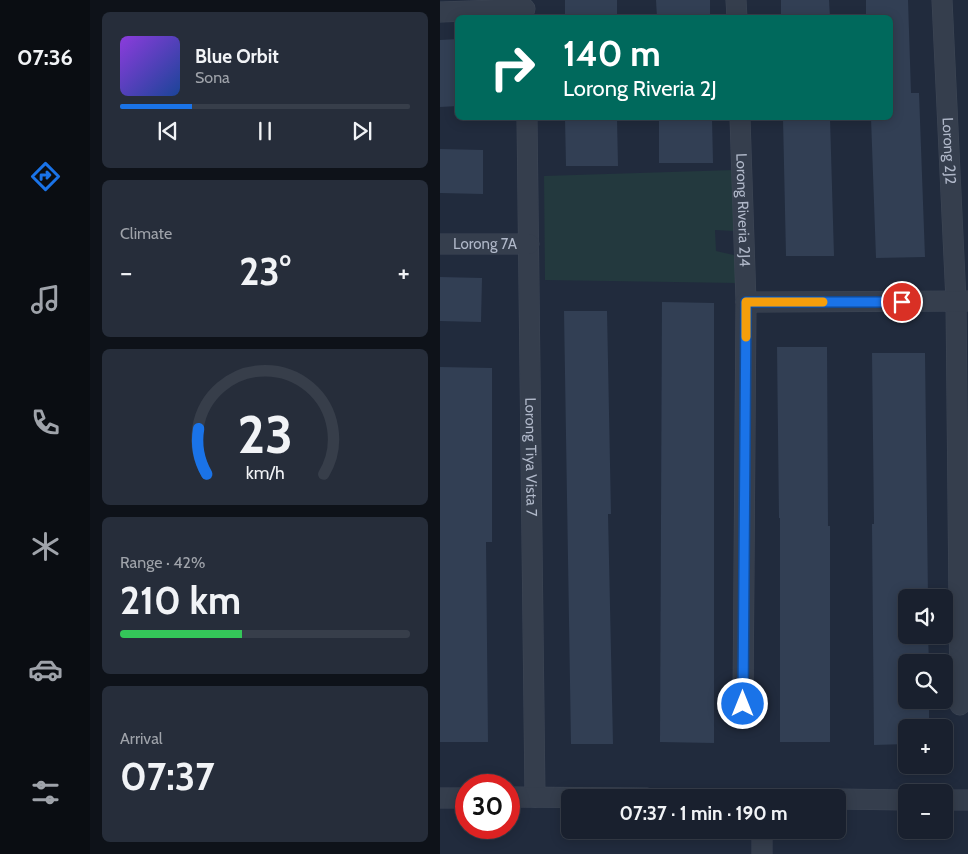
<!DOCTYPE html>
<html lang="en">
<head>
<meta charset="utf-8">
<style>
  :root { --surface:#19202e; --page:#262d3a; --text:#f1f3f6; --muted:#9fa3aa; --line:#373e4a; --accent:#1a73e8 }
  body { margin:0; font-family:Cabin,sans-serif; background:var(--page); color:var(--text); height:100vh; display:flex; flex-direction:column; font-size:19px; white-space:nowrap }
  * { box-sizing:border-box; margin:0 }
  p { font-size:16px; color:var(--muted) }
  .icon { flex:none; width:28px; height:28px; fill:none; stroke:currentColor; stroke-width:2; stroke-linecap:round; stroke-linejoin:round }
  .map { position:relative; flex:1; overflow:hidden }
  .side { display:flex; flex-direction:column; gap:12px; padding:12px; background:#0e1219; width:350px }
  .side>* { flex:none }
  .banner { position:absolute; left:15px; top:15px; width:438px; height:105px; border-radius:8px; box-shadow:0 2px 12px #0003,0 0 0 1px var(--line); background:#00695c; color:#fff; overflow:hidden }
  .fabs { position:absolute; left:458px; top:589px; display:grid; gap:10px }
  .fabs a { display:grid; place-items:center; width:55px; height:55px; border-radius:8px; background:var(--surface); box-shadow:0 2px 12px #0003,0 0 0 1px var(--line); font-size:25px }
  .speed { position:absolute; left:15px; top:774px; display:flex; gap:10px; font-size:25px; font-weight:700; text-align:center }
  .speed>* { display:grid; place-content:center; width:65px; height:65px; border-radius:50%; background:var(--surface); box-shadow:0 2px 12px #0003,0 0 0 1px var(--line); line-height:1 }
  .speed .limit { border:8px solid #d22; background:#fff; color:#111 }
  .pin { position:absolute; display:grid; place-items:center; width:42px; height:42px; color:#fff; margin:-21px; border:2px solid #fff; border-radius:50%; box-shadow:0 1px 5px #0007 }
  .me { position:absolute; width:55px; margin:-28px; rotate:0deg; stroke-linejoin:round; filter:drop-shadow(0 0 4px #0008) }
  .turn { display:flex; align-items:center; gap:18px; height:105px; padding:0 25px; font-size:22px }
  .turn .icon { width:65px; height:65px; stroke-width:2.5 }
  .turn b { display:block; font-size:35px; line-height:42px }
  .big { font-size:38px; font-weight:800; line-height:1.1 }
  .side .tile { flex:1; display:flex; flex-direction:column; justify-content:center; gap:8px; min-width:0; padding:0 18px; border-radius:8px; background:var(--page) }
  .side .dial { align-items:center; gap:0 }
  .dial svg { height:130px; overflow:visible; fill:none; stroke:var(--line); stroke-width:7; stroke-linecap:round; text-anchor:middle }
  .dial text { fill:var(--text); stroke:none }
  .song { display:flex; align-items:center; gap:15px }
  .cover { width:60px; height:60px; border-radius:8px; background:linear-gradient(135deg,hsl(270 70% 55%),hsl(220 70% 35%)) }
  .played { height:5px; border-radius:2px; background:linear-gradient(90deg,var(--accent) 25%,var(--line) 25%) }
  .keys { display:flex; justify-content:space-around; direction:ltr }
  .heat { display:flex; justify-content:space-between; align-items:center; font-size:28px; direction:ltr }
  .charge { height:8px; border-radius:4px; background:linear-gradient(90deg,#34c759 42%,var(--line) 0) }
  .trip { position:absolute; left:121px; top:789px; width:285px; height:50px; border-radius:8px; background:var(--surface); box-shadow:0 2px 12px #0003,0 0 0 1px var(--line); font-weight:800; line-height:50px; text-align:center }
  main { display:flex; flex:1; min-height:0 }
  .menu { display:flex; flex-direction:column; width:90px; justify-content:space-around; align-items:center; background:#0a0d12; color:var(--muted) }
  .menu .icon { width:35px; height:35px }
  .menu .current { color:var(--accent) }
  .menu b { font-size:22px; color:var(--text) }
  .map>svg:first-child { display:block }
  .green { fill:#23393e }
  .building { fill:#323f54 }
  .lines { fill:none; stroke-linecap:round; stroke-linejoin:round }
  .street-casing { stroke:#3e4756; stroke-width:21 }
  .street { stroke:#353e4d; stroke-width:20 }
  .route-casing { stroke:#114b97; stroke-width:12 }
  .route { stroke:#1a73e8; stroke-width:9 }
  .slow { stroke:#f59e0b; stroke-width:9 }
  .labels { text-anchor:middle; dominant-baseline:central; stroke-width:5; stroke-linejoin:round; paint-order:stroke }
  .street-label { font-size:15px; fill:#b0b8c9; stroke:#1a2332 }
</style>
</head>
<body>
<main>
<nav class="menu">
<b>07:36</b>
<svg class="icon current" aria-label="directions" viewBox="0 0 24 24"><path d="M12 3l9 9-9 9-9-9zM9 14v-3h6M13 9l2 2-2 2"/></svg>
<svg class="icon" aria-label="music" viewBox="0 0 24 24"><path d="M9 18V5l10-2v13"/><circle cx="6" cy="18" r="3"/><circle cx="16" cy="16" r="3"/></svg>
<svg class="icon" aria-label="phone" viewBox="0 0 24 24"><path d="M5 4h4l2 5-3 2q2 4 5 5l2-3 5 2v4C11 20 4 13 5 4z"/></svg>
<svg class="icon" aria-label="climate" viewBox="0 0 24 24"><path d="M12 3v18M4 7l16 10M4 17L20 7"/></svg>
<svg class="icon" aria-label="car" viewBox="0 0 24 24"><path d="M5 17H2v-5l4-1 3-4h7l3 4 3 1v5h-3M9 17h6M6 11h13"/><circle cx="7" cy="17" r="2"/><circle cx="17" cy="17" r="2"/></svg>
<svg class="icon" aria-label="filters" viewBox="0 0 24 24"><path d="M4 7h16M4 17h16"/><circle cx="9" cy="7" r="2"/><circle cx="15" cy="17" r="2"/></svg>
</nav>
<section class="side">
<div class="tile">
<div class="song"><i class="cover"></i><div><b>Blue Orbit</b><p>Sona</p></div></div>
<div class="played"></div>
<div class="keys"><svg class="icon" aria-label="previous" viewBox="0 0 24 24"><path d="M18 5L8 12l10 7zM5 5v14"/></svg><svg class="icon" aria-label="pause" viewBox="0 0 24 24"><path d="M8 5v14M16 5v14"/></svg><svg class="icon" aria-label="next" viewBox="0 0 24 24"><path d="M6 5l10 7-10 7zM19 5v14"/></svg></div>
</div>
<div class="tile"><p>Climate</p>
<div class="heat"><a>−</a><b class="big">23°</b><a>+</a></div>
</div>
<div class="tile dial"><svg viewBox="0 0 100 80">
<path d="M14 69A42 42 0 1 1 86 69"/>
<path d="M14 69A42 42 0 0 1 9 41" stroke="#1a73e8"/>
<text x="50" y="56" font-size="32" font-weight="700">23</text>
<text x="50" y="72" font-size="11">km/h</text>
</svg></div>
<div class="tile"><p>Range · 42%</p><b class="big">210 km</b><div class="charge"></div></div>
<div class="tile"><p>Arrival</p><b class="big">07:37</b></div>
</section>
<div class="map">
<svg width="528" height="854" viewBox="0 0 528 854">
  <rect width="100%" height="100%" fill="#212b3d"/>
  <path class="green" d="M 294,170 L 294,231 L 275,230 L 276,251 L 298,256 L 298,283 L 105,280 L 104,176 Z"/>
  <g class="building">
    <rect x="125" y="0" width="52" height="18"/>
    <path d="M 216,0 L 270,0 L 270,18 L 217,18 Z"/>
    <path d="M 341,0 L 389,0 L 390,18 L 341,18 Z"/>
    <path d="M 426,0 L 468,0 L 471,93 L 479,93 L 485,257 L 436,258 L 431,118 L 450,118 L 450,18 L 426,18 Z"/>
    <path d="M 18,39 L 18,106 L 0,107 L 0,40 Z"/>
    <path d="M 125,118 L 177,118 L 178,166 L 126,166 Z"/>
    <path d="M 219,118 L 272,118 L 273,163 L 219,163 Z"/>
    <path d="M 343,118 L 390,118 L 394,256 L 346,256 Z"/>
    <path d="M 0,149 L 43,150 L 43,194 L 0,193 Z"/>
    <path d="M 0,277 L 42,278 L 41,322 L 0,321 Z"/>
    <path d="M 222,302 L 274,303 L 274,743 L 220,742 Z"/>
    <path d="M 124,311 L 167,311 L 171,514 L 168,514 L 173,744 L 131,744 Z"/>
    <path d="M 337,347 L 387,347 L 388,526 L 390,526 L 390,742 L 340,742 L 340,518 L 339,518 Z"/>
    <path d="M 432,353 L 485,353 L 488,598 L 466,598 L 466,635 L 488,635 L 489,662 L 466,662 L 466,700 L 489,700 L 489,728 L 466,728 L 466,744 L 434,745 L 432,524 L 434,524 Z"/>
    <path d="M 0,367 L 52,368 L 52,542 L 46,542 L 48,742 L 0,742 Z"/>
  </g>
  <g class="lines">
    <g class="street-casing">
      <g id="street">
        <path d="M 296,0 L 297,18"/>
        <path id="s1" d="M 502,0 L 516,301 L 520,705"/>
        <path d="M 0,12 L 85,9"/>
        <path id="s2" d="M 87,118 L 95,797"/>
        <path id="s3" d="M 300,118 L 306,302 L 303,704"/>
        <path id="s4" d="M 0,244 L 89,244"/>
        <path d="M 306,302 L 528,301"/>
        <path d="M 69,797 L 207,798"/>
        <path d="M 0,798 L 26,798"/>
        <path d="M 398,799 L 466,800"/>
        <path d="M 504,800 L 528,800"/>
        <path d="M 322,830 L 322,854"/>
      </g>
    </g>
    <use href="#street" class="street"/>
  </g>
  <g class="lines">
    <g class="route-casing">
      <path id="route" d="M 303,704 L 306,302 L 462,302"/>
    </g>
    <use href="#route" class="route"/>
    <path class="slow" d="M 306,337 L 306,302 L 383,302"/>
  </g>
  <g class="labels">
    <g class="street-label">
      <text stroke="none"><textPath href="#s1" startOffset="151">Lorong 2J2</textPath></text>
      <text stroke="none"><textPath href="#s3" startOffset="92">Lorong Riveria 2J4</textPath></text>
      <text stroke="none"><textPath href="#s4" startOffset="45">Lorong 7A</textPath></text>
      <text stroke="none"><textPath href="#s2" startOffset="339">Lorong Tiya Vista 7</textPath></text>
    </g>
  </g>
</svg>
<div class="fabs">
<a><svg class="icon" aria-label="sound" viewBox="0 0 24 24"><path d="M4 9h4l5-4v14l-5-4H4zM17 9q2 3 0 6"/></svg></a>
<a><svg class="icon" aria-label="search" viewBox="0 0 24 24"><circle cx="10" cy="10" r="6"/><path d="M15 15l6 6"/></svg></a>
<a>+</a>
<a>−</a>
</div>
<div class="speed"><div class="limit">30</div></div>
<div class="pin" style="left:462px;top:302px;background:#d93025"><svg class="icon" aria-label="arrive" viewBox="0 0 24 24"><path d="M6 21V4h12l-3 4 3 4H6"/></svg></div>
<svg class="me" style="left:303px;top:704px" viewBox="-20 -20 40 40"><circle r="17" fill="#1a73e8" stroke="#fff" stroke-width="3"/><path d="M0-11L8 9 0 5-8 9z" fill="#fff"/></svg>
<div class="trip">07:37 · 1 min · 190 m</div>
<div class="banner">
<div class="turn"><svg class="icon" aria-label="right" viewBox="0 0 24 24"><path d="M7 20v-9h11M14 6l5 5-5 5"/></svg><div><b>140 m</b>Lorong Riveria 2J</div></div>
</div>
</div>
</main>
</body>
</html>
